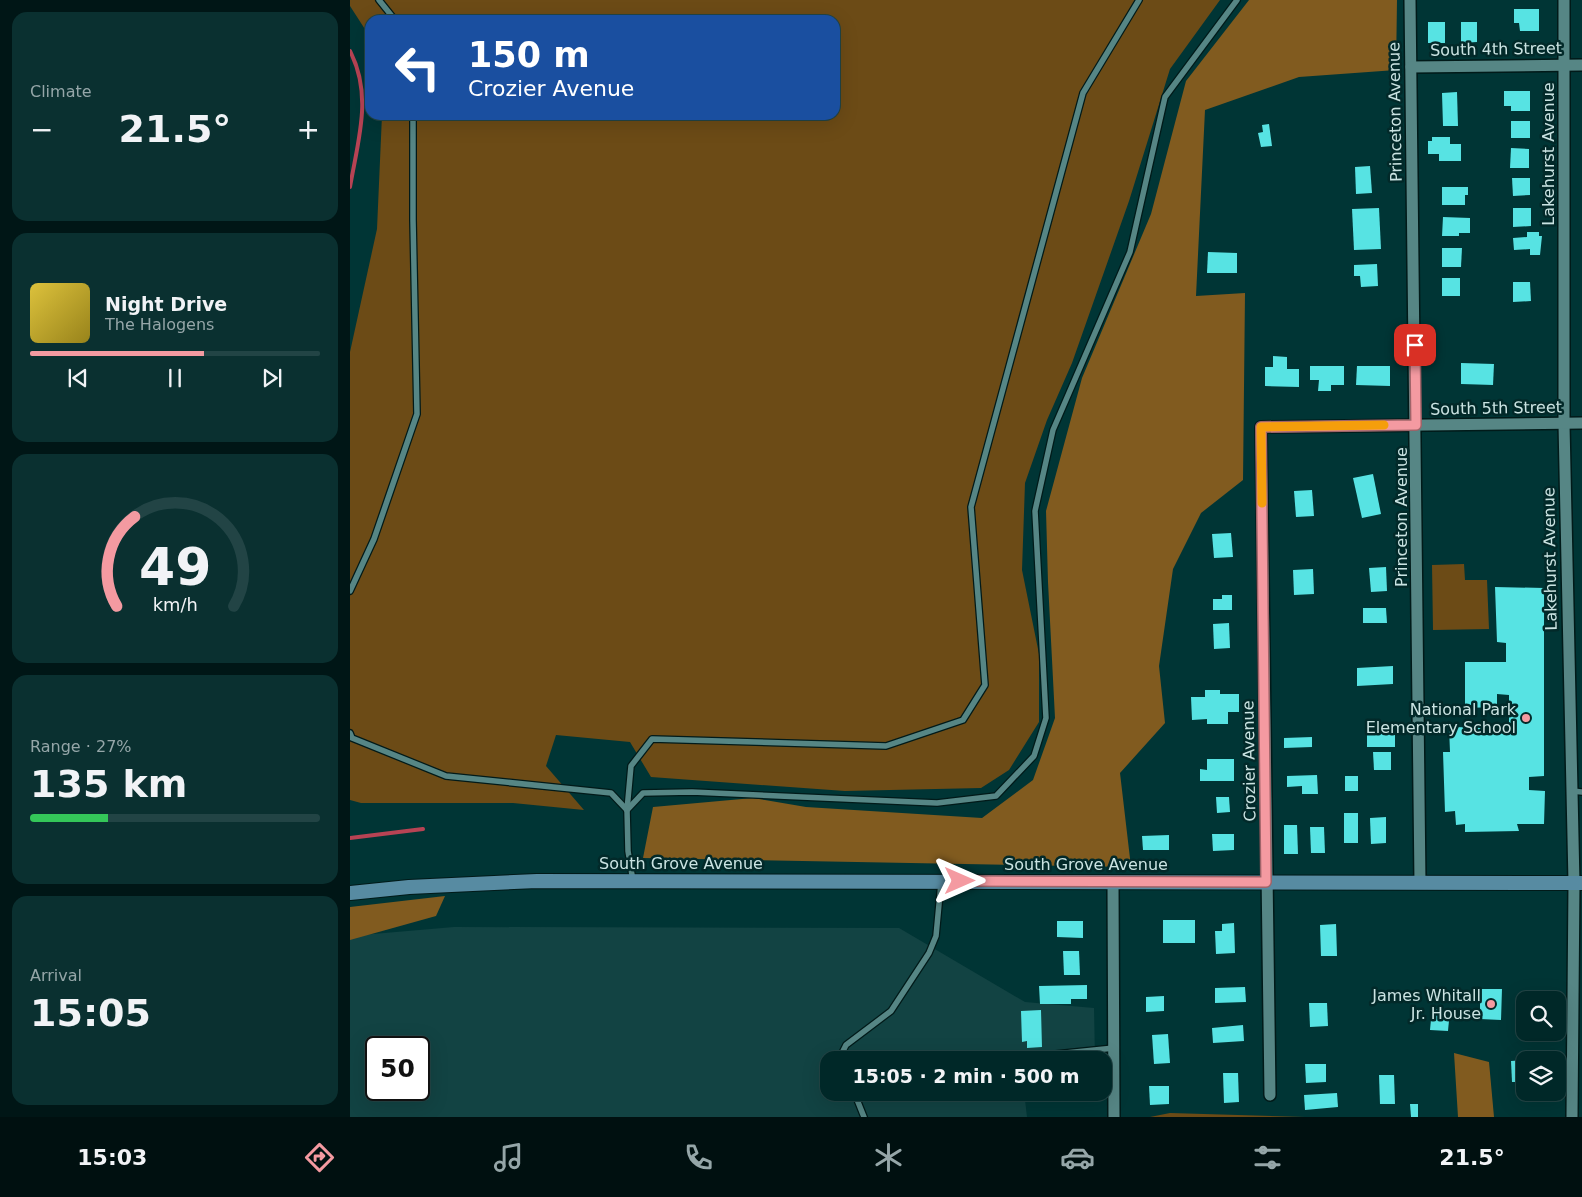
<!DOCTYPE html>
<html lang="en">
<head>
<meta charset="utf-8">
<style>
  :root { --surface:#002828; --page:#0a3030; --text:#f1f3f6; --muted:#95a6a8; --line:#224445; --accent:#f49aa1 }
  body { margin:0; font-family:"DejaVu Sans",sans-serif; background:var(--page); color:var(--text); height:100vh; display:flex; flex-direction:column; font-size:19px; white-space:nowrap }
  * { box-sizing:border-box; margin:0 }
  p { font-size:16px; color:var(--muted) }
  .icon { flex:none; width:28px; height:28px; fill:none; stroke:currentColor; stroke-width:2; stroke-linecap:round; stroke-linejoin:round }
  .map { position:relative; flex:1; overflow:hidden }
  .panel { display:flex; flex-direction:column; gap:12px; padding:12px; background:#001616; width:350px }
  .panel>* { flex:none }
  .top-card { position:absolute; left:15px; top:15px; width:475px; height:105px; border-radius:15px; box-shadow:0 5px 20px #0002,0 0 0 1px var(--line); background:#1a4fa0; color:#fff; overflow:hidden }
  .buttons { position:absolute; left:1166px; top:991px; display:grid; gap:10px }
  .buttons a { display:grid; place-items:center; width:50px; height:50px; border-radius:10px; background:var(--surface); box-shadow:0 5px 20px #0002,0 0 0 1px var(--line); font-size:25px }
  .speed { position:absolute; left:15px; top:1036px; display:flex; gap:10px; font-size:25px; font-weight:700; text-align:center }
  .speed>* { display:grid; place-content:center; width:65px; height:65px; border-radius:50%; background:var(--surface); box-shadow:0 5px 20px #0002,0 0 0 1px var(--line); line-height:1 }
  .speed .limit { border:2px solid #111; border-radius:8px; background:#fff; color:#111 }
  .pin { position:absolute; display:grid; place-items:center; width:42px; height:42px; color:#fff; margin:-21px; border-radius:10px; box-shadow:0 2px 8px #0006 }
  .me { position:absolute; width:55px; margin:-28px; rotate:90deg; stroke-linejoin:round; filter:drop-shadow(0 0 4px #0008) }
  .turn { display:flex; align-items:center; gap:18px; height:105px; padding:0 20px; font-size:22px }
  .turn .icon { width:65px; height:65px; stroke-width:2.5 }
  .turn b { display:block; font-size:35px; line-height:42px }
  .big { font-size:38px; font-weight:600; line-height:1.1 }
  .panel .tile { flex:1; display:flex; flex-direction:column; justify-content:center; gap:8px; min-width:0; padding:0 18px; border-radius:15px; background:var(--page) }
  .panel .dial { align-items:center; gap:0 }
  .dial svg { height:130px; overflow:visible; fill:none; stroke:var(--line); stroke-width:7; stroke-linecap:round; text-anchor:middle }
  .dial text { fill:var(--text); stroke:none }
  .song { display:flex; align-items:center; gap:15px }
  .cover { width:60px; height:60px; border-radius:8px; background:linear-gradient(135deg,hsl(50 70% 55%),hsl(50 70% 35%)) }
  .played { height:5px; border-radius:2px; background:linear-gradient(90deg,var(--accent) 60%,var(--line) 60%) }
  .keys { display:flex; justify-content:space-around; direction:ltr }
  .heat { display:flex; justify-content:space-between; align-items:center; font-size:28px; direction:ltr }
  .charge { height:8px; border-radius:4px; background:linear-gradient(90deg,#34c759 27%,var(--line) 0) }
  .trip { position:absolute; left:470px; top:1051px; width:292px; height:50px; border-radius:15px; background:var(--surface); box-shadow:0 5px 20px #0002,0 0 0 1px var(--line); font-weight:600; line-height:50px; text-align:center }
  .tabs { display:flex; height:80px; justify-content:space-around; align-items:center; background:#001010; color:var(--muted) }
  .tabs .icon { width:35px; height:35px }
  .tabs .on { color:var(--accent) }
  .tabs b { font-size:22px; color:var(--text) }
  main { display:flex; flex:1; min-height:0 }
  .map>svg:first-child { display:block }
  .built { fill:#124343; fill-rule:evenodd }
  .green { fill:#6c4b16 }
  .forest { fill:#815b1f }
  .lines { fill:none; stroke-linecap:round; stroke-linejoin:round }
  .stream { stroke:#b74354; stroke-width:4 }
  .building { fill:#57e3e3 }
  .service-casing { stroke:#011a19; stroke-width:8 }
  .minor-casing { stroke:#011a19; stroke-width:14 }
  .secondary-casing { stroke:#011a19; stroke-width:16 }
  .service { stroke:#568685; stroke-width:5.5 }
  .minor { stroke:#568685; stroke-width:11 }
  .secondary { stroke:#578ba2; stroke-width:14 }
  .route-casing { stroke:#9f6469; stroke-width:12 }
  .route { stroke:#f49aa1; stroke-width:9 }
  .slow { stroke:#f59e0b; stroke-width:9 }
  .poi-dot { fill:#f49aa1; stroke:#022929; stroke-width:2 }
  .labels { text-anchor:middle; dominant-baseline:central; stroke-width:5; stroke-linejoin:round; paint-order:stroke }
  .street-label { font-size:16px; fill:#cae3e2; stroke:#022929 }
  .poi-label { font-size:16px; fill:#cae3e2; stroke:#022929; text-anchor:end }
</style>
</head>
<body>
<main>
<section class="panel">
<div class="tile"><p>Climate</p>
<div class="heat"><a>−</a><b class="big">21.5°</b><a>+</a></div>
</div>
<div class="tile">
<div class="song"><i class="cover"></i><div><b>Night Drive</b><p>The Halogens</p></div></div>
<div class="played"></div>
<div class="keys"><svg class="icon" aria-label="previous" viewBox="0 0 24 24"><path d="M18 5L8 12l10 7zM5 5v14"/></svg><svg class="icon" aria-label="pause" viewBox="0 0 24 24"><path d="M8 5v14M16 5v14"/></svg><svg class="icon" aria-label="next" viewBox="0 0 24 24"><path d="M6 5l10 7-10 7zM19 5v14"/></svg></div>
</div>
<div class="tile dial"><svg viewBox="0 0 100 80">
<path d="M14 69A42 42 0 1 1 86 69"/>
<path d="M14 69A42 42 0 0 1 25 14" stroke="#f49aa1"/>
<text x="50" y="56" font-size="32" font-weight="700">49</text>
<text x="50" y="72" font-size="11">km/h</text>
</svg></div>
<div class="tile"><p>Range · 27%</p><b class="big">135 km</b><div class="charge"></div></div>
<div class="tile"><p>Arrival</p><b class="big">15:05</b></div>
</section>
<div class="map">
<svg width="1232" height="1117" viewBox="0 0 1232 1117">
  <rect width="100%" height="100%" fill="#003535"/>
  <path class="built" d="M 104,927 L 549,928 L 675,1002 L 744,1008 L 745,1060 L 479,1060 L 479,1092 L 745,1093 L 745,1098 L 675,1100 L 677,1117 L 0,1117 L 0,936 ZM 26,1048 L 69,1048 L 69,1090 L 26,1090 Z"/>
  <g class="green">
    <path d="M 0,0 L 870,0 L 820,69 L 779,201 L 722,363 L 697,420 L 675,483 L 672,570 L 689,654 L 689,722 L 659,770 L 631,788 L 495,791 L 301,777 L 280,742 L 206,735 L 196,766 L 234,810 L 163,803 L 11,803 L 0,800 L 0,352 L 27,229 L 32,115 L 485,115 L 485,20 L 20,20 L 20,37 L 0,6 Z"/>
    <path d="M 1114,564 L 1115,580 L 1137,580 L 1139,629 L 1083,630 L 1082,565 Z"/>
    <path d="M 820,1113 L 955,1117 L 800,1117 Z"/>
  </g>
  <g class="forest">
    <path d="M 899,0 L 1047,0 L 1046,70 L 949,77 L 855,110 L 846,296 L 895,293 L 893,480 L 851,513 L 823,569 L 809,666 L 815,723 L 770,773 L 781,867 L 293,858 L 303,807 L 403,798 L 456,807 L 632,818 L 683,780 L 705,718 L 698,582 L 696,511 L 732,378 L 801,214 L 836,81 Z"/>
    <path d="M 95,896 L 86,916 L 0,940 L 0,907 Z"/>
    <path d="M 1104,1053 L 1139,1062 L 1144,1117 L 1108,1117 Z"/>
  </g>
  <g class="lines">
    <g class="stream">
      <path d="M 0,51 C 23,96 8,140 0,187"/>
      <path d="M 0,838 L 73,829"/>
    </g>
  </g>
  <g class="building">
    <path d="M 1164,9 L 1189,9 L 1189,31 L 1170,31 L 1169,23 L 1164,23 Z"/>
    <rect x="1078" y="22" width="17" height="21"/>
    <path d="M 1111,22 L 1127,22 L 1127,42 L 1111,43 Z"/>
    <path d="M 1154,91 L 1180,91 L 1180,111 L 1161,111 L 1161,106 L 1154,106 Z"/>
    <path d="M 1107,92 L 1108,126 L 1093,126 L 1092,93 Z"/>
    <rect x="1161" y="121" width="19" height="17"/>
    <path d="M 919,124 L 922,146 L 911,147 L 908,133 L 913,132 L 912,125 Z"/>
    <path d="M 1082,137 L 1100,137 L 1100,144 L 1111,144 L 1111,161 L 1089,161 L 1089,154 L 1078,154 L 1078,141 L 1082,141 Z"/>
    <path d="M 1161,148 L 1179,149 L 1179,168 L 1160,168 Z"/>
    <path d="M 1020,166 L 1022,193 L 1006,194 L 1005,167 Z"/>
    <path d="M 1162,178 L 1180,178 L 1180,195 L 1163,196 Z"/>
    <path d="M 1092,187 L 1118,187 L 1118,195 L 1115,195 L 1115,205 L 1092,205 Z"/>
    <path d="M 1029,208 L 1031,249 L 1004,250 L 1002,209 Z"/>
    <path d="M 1163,208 L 1181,208 L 1181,226 L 1163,227 Z"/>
    <path d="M 1093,217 L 1120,218 L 1120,233 L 1109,233 L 1109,236 L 1092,236 Z"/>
    <path d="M 1177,232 L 1189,232 L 1189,236 L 1192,236 L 1190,255 L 1180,255 L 1180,249 L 1164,250 L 1163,238 L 1177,237 Z"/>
    <path d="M 1092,248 L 1112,248 L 1111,267 L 1092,267 Z"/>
    <path d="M 858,252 L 887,253 L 887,273 L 857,273 Z"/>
    <path d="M 1027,264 L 1028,286 L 1011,287 L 1010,276 L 1004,276 L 1004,265 Z"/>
    <rect x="1092" y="278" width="18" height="18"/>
    <path d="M 1163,282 L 1180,282 L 1181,301 L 1163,302 Z"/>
    <path d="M 923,356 L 937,357 L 937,369 L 949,369 L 949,387 L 915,386 L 915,367 L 923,367 Z"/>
    <path d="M 1111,363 L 1144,364 L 1143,385 L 1111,384 Z"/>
    <path d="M 960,366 L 994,366 L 994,385 L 981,385 L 981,391 L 968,391 L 969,380 L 960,380 Z"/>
    <path d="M 1007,366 L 1040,366 L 1040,386 L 1006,385 Z"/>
    <path d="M 1023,474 L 1031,514 L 1012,518 L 1003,478 Z"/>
    <path d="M 962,490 L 964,516 L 946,517 L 944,491 Z"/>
    <path d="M 881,533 L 883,557 L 864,558 L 862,534 Z"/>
    <path d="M 1036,567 L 1037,591 L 1021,592 L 1019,568 Z"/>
    <path d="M 963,569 L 964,594 L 944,595 L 943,570 Z"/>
    <path d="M 1145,587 L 1194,588 L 1194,776 L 1179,777 L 1179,790 L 1195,791 L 1194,824 L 1167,824 L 1169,831 L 1115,832 L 1115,824 L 1106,825 L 1105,811 L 1095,812 L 1093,752 L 1100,752 L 1099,727 L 1159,728 L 1159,695 L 1147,694 L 1147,707 L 1115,708 L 1115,662 L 1156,662 L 1156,643 L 1147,642 Z"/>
    <path d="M 872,595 L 882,595 L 882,610 L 863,610 L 863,599 L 872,599 Z"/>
    <path d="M 1013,608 L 1036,608 L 1037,623 L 1013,623 Z"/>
    <path d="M 879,623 L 880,648 L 864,649 L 863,624 Z"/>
    <path d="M 1043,666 L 1043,684 L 1007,686 L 1007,668 Z"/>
    <path d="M 855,690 L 870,690 L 870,694 L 889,694 L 889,712 L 878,712 L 878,724 L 857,724 L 857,719 L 842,720 L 841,697 L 855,697 Z"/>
    <path d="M 1045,731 L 1045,747 L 1017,747 L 1017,732 Z"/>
    <path d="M 962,737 L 962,747 L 934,748 L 934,738 Z"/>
    <path d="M 1023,752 L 1041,752 L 1041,770 L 1024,770 Z"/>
    <path d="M 857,759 L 884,759 L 884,781 L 850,781 L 850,769 L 857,770 Z"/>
    <path d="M 967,775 L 968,794 L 952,794 L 952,786 L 937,787 L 937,776 Z"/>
    <rect x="995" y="776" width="13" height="15"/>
    <path d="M 866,797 L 879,797 L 880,812 L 867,813 Z"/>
    <rect x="994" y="813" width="14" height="30"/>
    <path d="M 1036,817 L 1036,843 L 1021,844 L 1020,818 Z"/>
    <path d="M 934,825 L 947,825 L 948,854 L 934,854 Z"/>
    <path d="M 960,827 L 974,827 L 975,853 L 961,853 Z"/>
    <path d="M 862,834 L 884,834 L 884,850 L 863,851 Z"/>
    <path d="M 819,835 L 819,850 L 793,850 L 792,836 Z"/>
    <rect x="813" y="920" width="32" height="23"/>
    <path d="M 707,921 L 733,921 L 733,938 L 707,937 Z"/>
    <path d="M 884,923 L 885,953 L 866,954 L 865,931 L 872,931 L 872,924 Z"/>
    <path d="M 986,924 L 987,956 L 971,956 L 970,925 Z"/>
    <path d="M 713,951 L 729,951 L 730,975 L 714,975 Z"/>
    <path d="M 737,985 L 737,999 L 721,999 L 721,1004 L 690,1004 L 689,986 Z"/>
    <path d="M 895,987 L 896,1002 L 865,1003 L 865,988 Z"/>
    <path d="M 1130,989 L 1152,989 L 1151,1020 L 1130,1019 Z"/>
    <path d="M 814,996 L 814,1011 L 796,1012 L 796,997 Z"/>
    <path d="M 959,1003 L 977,1003 L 978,1026 L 960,1027 Z"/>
    <path d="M 1082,1009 L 1100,1010 L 1098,1031 L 1080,1030 Z"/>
    <path d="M 691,1010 L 692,1047 L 677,1048 L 677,1041 L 672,1042 L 671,1011 Z"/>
    <path d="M 893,1025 L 894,1041 L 863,1043 L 862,1028 Z"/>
    <path d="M 818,1034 L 820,1063 L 804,1064 L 802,1035 Z"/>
    <path d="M 1175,1060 L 1175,1082 L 1162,1082 L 1161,1061 Z"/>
    <path d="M 955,1064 L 976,1064 L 976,1082 L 956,1083 Z"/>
    <path d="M 873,1073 L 888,1073 L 889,1102 L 874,1103 Z"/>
    <path d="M 1029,1075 L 1044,1075 L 1045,1104 L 1030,1104 Z"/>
    <path d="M 799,1086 L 819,1086 L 819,1104 L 800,1105 Z"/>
    <rect x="687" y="1092" width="10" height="7"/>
    <path d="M 987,1093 L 988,1107 L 955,1110 L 954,1095 Z"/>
    <path d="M 1060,1104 L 1068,1104 L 1068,1117 L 1061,1117 Z"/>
  </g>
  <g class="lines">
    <g class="service-casing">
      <g id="service">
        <path d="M 29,0 L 45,20"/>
        <path d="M 0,591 L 24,539 L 67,414 L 63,220 L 63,115"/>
        <path d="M 0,733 L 2,738 L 96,776 L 261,793 L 277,810"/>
        <path d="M 1222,791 L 1232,792"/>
        <path d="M 277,810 L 281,766 L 302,739 L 536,746 L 613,720 L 635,685 L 621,507 L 733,93 L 789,0"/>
        <path d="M 283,881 L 278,851 L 277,810 L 293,793 L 342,792 L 587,803 L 646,796 L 684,756 L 696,718 L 685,511 L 703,430 L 780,252 L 815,97 L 887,0"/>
        <path d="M 489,1059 L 496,1045 L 541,1011 L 579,953 L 586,936 L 591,883"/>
        <path d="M 648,1060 L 764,1048"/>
        <path d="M 504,1092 L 514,1117"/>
      </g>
    </g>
    <g class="minor-casing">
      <g id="minor">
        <path d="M 1060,0 L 1070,883"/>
        <path d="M 1214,0 L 1214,424 L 1224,883 L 1222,1117"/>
        <path d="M 1061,67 L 1232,65"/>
        <path d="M 763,882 L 764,1117"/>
        <path d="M 920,1095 L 911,427 L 1232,423"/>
      </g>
    </g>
    <g class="secondary-casing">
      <path id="secondary" d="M 0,893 L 59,887 L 187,881 L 1232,883"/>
    </g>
    <use href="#service" class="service"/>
    <use href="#minor" class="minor"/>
    <use href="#secondary" class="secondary"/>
  </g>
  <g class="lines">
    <g class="route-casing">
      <path id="route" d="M 610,881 L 916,882 L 911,427 L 1066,425 L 1065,345"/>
    </g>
    <use href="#route" class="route"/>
    <path class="slow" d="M 912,503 L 911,427 L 1034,425"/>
  </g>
  <g class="poi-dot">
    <circle cx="1176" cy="718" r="5"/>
    <circle cx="1141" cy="1004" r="5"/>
  </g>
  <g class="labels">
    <g class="street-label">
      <text transform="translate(1146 49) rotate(-1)">South 4th Street</text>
      <text transform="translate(1045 112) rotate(-91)">Princeton Avenue</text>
      <text transform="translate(1198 154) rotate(-90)">Lakehurst Avenue</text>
      <text transform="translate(1146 408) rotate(-1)">South 5th Street</text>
      <text transform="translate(1051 517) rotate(-90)">Princeton Avenue</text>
      <text transform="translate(1200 559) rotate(-91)">Lakehurst Avenue</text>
      <text transform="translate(899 761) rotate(-91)">Crozier Avenue</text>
      <text x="331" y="863">South Grove Avenue</text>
      <text x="736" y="864">South Grove Avenue</text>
    </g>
    <g class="poi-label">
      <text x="1166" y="709">National Park<tspan x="1166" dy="18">Elementary School</tspan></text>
      <text x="1131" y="995">James Whitall<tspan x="1131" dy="18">Jr. House</tspan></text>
    </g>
  </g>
</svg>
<div class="buttons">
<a><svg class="icon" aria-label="search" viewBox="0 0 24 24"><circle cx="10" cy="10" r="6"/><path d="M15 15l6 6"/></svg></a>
<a><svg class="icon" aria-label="layers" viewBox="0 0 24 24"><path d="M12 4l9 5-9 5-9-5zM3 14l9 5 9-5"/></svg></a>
</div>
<div class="speed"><div class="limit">50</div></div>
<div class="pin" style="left:1065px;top:345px;background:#d93025"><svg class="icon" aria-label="arrive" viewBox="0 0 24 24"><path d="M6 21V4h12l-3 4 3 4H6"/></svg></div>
<svg class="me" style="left:610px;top:881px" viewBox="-20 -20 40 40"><path d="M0-17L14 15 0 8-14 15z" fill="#f49aa1" stroke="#fff" stroke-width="4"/></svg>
<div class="trip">15:05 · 2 min · 500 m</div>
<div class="top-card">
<div class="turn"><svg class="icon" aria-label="left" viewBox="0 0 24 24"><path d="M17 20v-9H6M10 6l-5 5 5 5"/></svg><div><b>150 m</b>Crozier Avenue</div></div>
</div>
</div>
</main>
<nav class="tabs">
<b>15:03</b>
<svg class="icon on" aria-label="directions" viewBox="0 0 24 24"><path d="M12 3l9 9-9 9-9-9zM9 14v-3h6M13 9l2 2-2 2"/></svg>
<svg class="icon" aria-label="music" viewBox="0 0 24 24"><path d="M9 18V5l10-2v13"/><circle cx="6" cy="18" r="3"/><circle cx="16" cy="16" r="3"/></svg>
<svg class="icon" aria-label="phone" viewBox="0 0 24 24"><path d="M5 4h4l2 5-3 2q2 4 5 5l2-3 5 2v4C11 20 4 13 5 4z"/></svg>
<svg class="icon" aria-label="climate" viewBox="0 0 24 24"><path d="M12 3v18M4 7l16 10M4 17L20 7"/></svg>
<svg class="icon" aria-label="car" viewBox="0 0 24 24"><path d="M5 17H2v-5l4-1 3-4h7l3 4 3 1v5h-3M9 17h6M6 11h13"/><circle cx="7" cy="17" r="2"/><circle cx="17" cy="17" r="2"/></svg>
<svg class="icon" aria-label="filters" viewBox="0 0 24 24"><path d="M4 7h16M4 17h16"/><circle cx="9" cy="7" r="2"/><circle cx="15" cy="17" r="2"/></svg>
<b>21.5°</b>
</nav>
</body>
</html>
